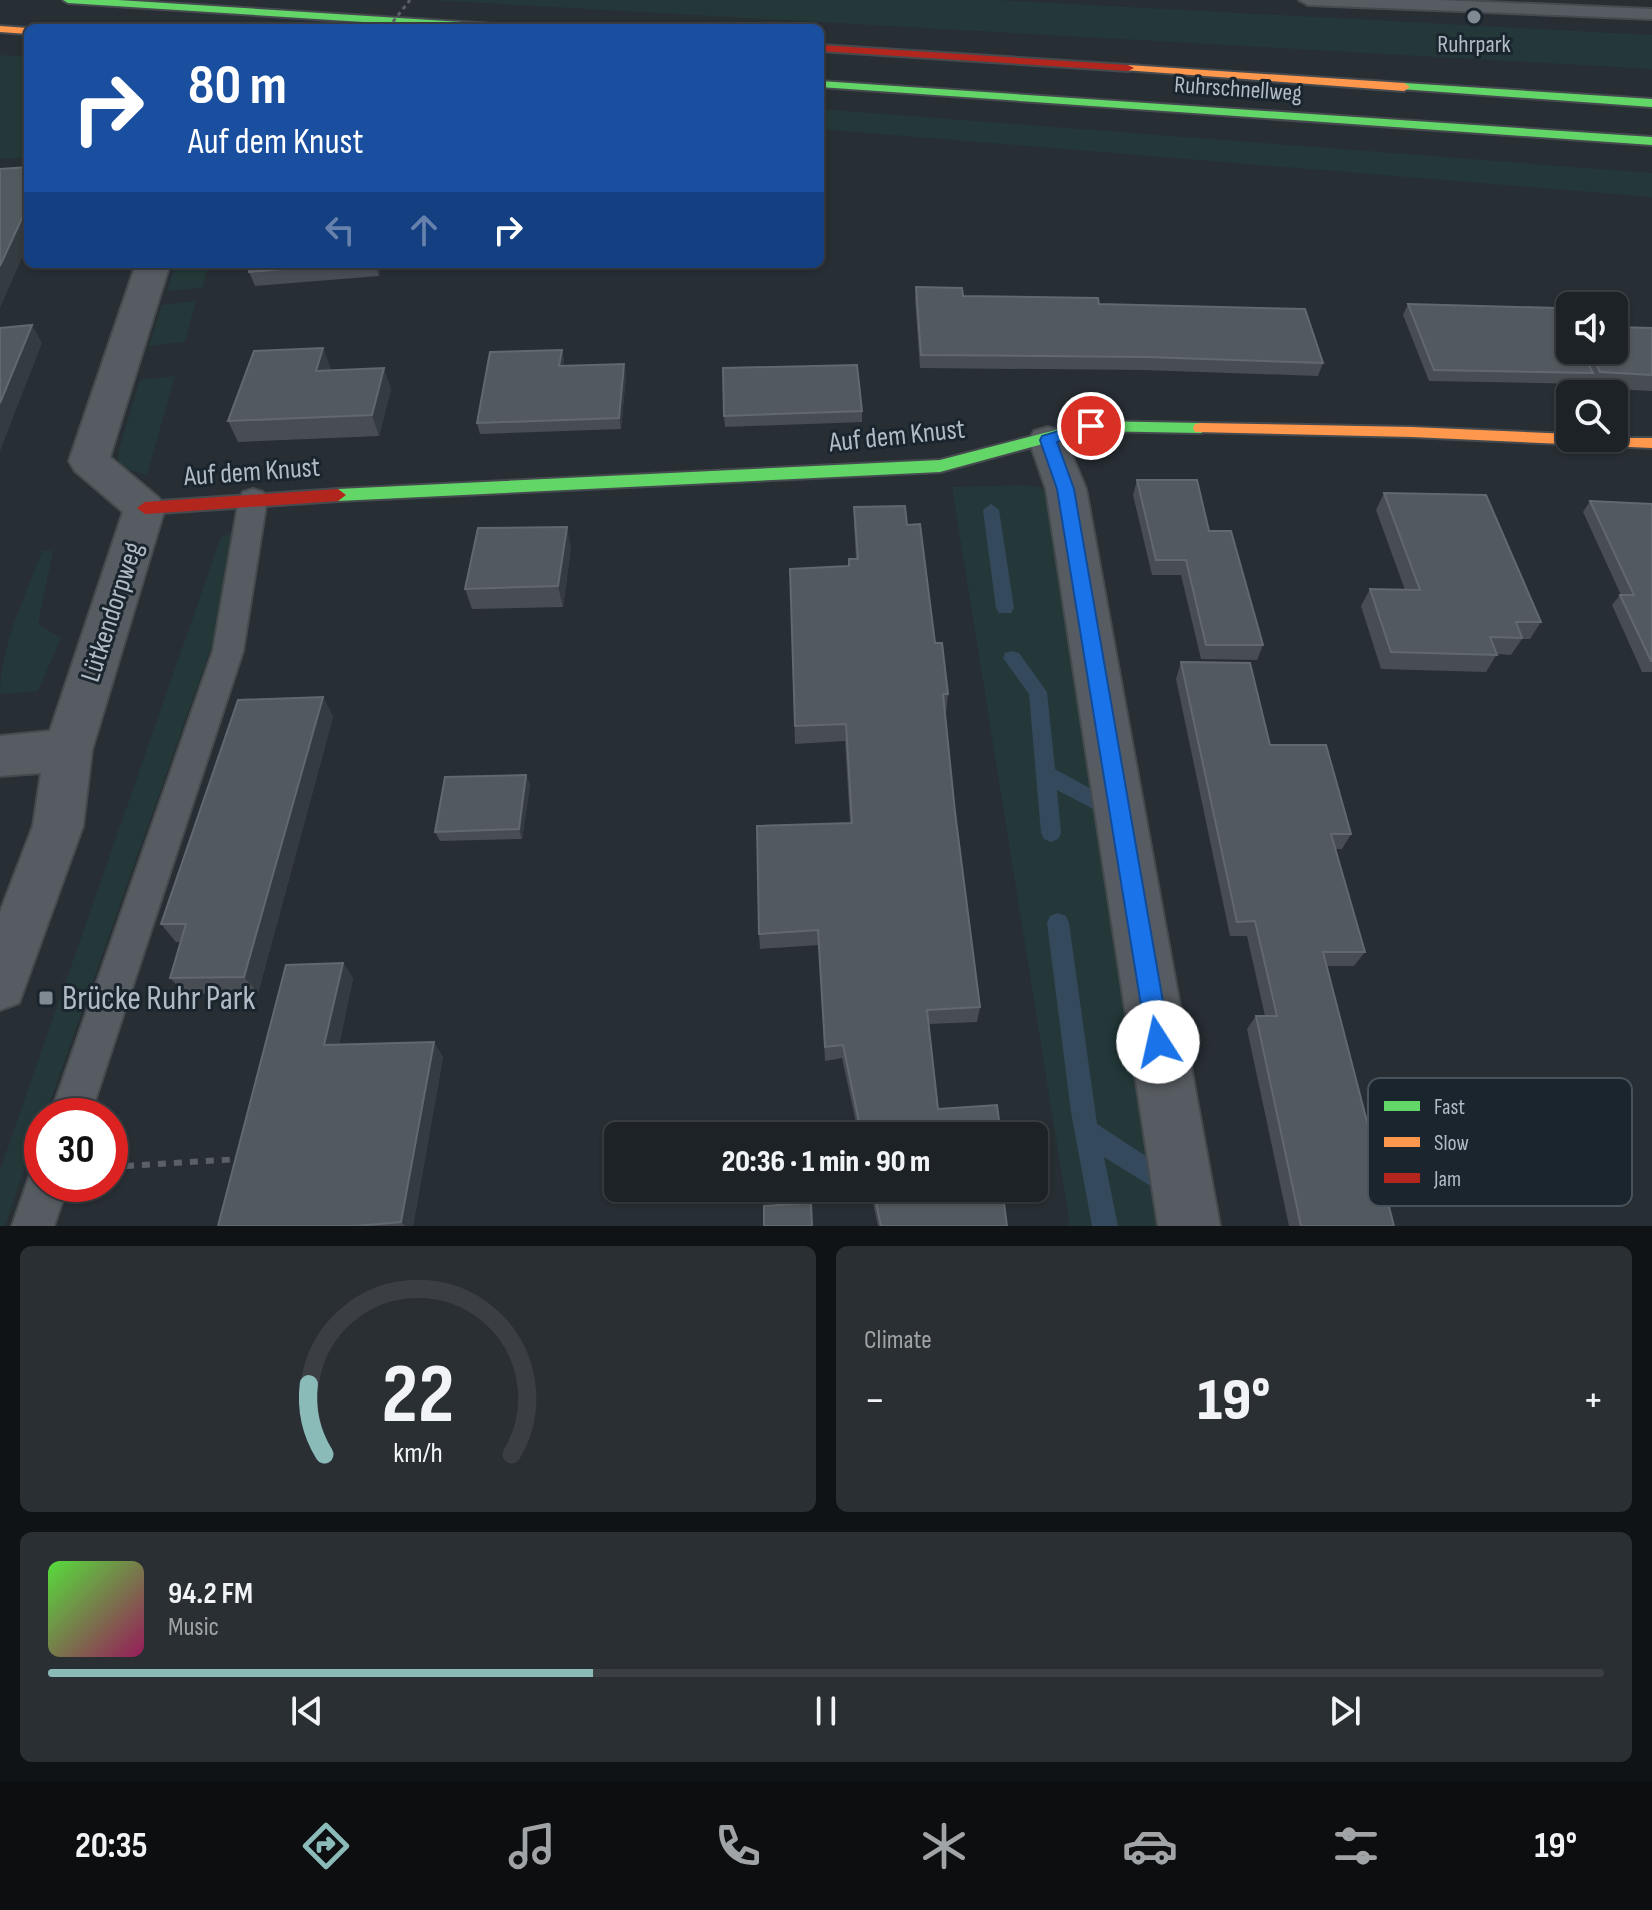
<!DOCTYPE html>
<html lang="en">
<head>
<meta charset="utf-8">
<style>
  :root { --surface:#1d2227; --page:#2a2f33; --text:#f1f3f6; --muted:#a0a4a7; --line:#3b3f44; --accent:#8bbbb9 }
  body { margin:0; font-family:"Sofia Sans Condensed",sans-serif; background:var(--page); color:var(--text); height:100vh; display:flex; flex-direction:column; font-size:30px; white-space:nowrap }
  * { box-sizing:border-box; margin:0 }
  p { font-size:26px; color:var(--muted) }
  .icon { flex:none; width:44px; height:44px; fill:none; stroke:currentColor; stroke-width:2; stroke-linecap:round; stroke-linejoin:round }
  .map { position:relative; height:1226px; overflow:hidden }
  .details { display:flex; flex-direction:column; gap:20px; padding:20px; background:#101315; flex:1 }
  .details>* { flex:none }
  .top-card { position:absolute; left:24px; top:24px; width:800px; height:244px; border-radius:12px; box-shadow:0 2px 6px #0004,0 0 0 2px var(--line); background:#1a4fa0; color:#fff; overflow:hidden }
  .controls { position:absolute; left:1556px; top:292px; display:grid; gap:16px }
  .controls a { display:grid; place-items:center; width:72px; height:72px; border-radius:12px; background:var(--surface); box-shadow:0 2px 6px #0004,0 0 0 2px var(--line); font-size:40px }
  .speed { position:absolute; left:24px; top:1098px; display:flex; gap:16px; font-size:40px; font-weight:700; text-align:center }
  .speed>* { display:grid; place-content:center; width:104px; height:104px; border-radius:50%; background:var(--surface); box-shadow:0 2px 6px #0004,0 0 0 2px var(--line); line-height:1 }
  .speed .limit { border:12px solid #d22; background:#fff; color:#111 }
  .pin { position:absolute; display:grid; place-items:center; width:68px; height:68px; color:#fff; margin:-34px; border:4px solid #fff; border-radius:50%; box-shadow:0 2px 8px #0007 }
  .me { position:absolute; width:88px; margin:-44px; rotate:350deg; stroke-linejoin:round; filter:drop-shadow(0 0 6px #0008) }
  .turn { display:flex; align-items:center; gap:28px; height:168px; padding:0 32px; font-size:36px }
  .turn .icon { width:104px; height:104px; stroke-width:2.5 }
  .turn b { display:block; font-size:56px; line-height:68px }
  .lanes { display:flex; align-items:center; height:76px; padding:0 32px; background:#0003; justify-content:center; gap:40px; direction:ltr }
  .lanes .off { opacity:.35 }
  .big { font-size:60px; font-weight:800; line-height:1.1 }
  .details .widget { flex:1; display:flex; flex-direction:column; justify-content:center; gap:12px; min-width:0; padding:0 28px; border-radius:12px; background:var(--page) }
  .details .dial { align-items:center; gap:0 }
  .dial svg { height:208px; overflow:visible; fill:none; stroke:var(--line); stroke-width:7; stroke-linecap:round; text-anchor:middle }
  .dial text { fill:var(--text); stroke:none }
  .song { display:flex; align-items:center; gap:24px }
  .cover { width:96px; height:96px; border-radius:12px; background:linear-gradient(135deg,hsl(110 70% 55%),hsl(330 70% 35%)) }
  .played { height:8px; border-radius:4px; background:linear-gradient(90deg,var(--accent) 35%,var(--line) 35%) }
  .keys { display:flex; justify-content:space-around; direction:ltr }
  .heat { display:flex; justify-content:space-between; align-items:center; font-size:44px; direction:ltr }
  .details .tiles { flex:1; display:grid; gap:20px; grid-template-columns:1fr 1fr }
  .widget:last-child { grid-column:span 2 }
  .trip { position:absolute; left:604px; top:1122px; width:444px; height:80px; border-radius:12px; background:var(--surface); box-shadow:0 2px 6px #0004,0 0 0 2px var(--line); font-weight:800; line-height:80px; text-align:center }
  .menu { display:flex; height:128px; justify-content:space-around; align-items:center; background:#0c0e10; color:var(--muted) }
  .menu .icon { width:56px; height:56px }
  .menu .on { color:var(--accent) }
  .menu b { font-size:36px; color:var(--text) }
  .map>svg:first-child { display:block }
  .green { fill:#243839 }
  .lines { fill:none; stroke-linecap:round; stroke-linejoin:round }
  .stream { fill:#35495c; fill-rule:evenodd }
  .lane-casing { stroke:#454a4f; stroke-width:4 }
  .street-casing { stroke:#454a4f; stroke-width:4 }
  .fast-casing { stroke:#454a4f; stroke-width:4 }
  .slow-casing { stroke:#454a4f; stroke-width:4 }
  .jam-casing { stroke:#454a4f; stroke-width:4 }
  .path { stroke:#5a6066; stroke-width:6; stroke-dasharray:8 8; stroke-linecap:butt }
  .lane { fill:#575c62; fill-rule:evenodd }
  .street { fill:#575c62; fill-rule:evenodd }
  .fast { fill:#63d668; fill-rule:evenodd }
  .slow { fill:#ff974d; fill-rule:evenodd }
  .jam { fill:#b3261e; fill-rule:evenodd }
  .path-bridge { stroke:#5a6066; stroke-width:3; stroke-dasharray:4 4; stroke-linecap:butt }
  .wall { fill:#474d53 }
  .shaded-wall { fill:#353c41 }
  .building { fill:#52595f; stroke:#61686f; stroke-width:2 }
  .route { fill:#1a73e8; stroke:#114b97; stroke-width:2 }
  .poi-dot { fill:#808a92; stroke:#1b252e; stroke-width:3 }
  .labels { text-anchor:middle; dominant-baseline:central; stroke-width:6; stroke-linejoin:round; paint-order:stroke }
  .far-poi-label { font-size:24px; fill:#b0bbc5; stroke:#1b252e }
  .far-street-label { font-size:24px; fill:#b0bbc5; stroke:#1b252e }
  .street-label { font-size:28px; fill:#b0bbc5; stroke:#1b252e }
  .near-poi-label { font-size:34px; fill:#b0bbc5; stroke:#1b252e; text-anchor:start }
  .key { fill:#1b252e; stroke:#48525b; stroke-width:2 }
  .key-label { font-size:22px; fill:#b0bbc5 }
</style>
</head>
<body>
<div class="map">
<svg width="1652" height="1226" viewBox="0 0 1652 1226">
  <rect width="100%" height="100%" fill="#272e34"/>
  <g class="green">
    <path d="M 428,0 L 998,0 L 1652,35 L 1652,69 Z"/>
    <path d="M 0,55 L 28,57 L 28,157 L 0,159 Z"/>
    <path d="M 820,109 L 1652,173 L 1652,197 L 820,129 Z"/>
    <path d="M 176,264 L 209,264 L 202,288 L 167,291 Z"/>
    <path d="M 196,301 L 185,342 L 149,346 L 162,305 Z"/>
    <path d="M 175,376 L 147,475 L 122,468 L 118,460 L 119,449 L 140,380 Z"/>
    <path d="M 1024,485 L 1042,488 L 1050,498 L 1156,1226 L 1070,1226 L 952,487 Z"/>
    <path d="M 231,534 L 232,554 L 212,645 L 45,1116 L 42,1116 L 5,1226 L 0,1226 L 0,1170 L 221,537 Z"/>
    <path d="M 42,551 L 53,551 L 38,624 L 61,638 L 38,691 L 0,694 C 0,646 26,595 42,551 Z"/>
  </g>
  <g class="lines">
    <g class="stream">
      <path d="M 991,504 L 999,510 L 1014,608 L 1011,613 L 999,613 L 996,608 L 983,510 Z"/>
      <path d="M 1012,651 L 1019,653 L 1047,692 L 1055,769 L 1102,795 L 1105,801 L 1102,807 L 1095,810 L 1057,790 L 1061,833 L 1058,839 L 1051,842 L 1044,839 L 1041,833 L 1029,694 L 1003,658 L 1005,653 Z"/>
      <path d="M 1058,913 L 1066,916 L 1069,923 L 1097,1124 L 1158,1164 L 1161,1173 L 1158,1182 L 1149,1185 L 1104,1157 L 1118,1226 L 1092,1226 L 1071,1112 L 1047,923 L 1050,916 Z"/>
    </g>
    <g class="lane-casing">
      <g id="lane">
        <path d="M 1299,0 L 1440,0 L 1652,9 L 1652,19 L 1308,5 Z"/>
        <path d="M 253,489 L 263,492 L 267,499 L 243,651 L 90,1116 L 50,1116 L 213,651 L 239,499 L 243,492 Z"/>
        <path d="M 42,1165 L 42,1184 L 68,1184 L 54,1226 L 12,1226 L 32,1169 Z"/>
      </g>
    </g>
    <g class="street-casing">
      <g id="street">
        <path d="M 136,264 L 170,264 L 110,457 L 159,498 L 165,508 L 92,750 L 83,826 L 19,1003 L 0,1010 L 0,912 L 33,826 L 41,773 L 0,776 L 0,736 L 50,731 L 123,512 L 75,471 L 69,461 Z"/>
        <path d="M 1048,427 L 1062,431 L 1086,489 L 1220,1226 L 1158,1226 L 1046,489 L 1029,440 L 1034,431 Z"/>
      </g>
    </g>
    <g class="fast-casing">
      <g id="fast">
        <path d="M 63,0 L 118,0 L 509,25 L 514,28 L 457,28 L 68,3 Z"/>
        <path d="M 820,81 L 1652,137 L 1652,145 L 820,87 Z"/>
        <path d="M 1404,83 L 1652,99 L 1652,107 L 1400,89 L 1400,85 Z"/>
        <path d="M 1091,421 L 1201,423 L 1209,428 L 1201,433 L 1091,431 L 940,472 L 338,501 L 330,495 L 338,489 L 940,460 Z"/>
      </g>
    </g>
    <g class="slow-casing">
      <g id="slow">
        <path d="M 0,26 L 28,28 L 29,28 L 28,34 L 0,32 Z"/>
        <path d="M 1128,65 L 1404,83 L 1410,87 L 1404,91 L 1124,70 L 1122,68 Z"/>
        <path d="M 1201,423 L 1412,427 L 1570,434 L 1570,438 L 1652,438 L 1652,448 L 1412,437 L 1195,432 L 1193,428 L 1195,424 Z"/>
      </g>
    </g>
    <g class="jam-casing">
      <g id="jam">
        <path d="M 820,45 L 1128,65 L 1134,68 L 1128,71 L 820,51 Z"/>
        <path d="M 338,489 L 346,495 L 338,501 L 145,514 L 137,508 L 145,502 Z"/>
      </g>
    </g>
    <path class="path" d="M 110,1167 L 240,1159"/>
    <use href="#lane" class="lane"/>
    <use href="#street" class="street"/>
    <use href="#fast" class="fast"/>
    <use href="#slow" class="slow"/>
    <use href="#jam" class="jam"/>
    <path class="path-bridge" d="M 388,28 L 410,0"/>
  </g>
  <g class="wall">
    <path d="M 251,264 L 381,264 L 379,276 L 255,286 L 249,272 Z"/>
    <path d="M 916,287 L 963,296 L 1099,304 L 1323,363 L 1318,376 L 1143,370 L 920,368 L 915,299 Z"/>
    <path d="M 1408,304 L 1570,350 L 1614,350 L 1652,328 L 1652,391 L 1591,388 L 1588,382 L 1587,384 L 1429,381 L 1403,315 Z"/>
    <path d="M 323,348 L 331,370 L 391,389 L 379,436 L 238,442 L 228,421 Z"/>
    <path d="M 562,350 L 564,361 L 563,366 L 624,364 L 626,375 L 621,429 L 480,434 L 477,423 Z"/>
    <path d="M 862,411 L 862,422 L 725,427 L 724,416 Z"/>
    <path d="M 1137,480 L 1209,531 L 1263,645 L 1257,660 L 1201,659 L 1181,575 L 1152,575 L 1133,495 Z"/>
    <path d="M 1384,493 L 1541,622 L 1530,639 L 1522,639 L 1511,655 L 1497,654 L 1486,672 L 1381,669 L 1361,606 L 1370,589 L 1405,590 L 1376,510 Z"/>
    <path d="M 1590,501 L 1652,504 L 1652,672 L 1642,672 L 1612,605 L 1620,595 L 1621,595 L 1583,512 Z"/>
    <path d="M 854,507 L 907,525 L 948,694 L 946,712 L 945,712 L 955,812 L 980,1007 L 977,1022 L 929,1024 L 938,1109 L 1001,1136 L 859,1136 L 842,1058 L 825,1061 L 819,945 L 760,949 L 759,934 L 850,823 L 845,741 L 795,744 L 790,569 L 849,566 L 849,559 L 856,559 L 854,525 Z"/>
    <path d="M 571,547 L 563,607 L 472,609 L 465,589 Z"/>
    <path d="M 1181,662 L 1270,745 L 1351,834 L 1342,849 L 1335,849 L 1365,952 L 1354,966 L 1326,966 L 1394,1226 L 1289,1226 L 1247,1029 L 1256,1016 L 1265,1016 L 1247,936 L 1230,936 L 1176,679 Z"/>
    <path d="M 323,697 L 333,717 L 258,993 L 185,994 L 170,978 L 181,942 L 176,942 L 161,924 Z"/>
    <path d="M 526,775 L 530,785 L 522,839 L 440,841 L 435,832 Z"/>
    <path d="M 343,963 L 353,978 L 339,1045 L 443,1057 L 413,1226 L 218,1226 Z"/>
    <path d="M 870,1188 L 1003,1188 L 1007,1226 L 878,1226 Z"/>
  </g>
  <g class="shaded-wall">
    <path d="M 28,205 L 28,244 L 0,308 L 0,266 Z"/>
    <path d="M 375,264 L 381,264 L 379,276 Z"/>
    <path d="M 32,325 L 42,343 L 0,451 L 0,403 Z"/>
    <path d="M 323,348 L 331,369 L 324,392 L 316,371 Z"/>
    <path d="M 562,350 L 564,361 L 561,377 L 559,366 Z"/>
    <path d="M 624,364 L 626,375 L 621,429 L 619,418 Z"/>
    <path d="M 384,368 L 391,389 L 379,436 L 372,415 Z"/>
    <path d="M 567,527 L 571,547 L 563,607 L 558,586 Z"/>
    <path d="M 323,697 L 333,717 L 258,993 L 244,977 Z"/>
    <path d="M 526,775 L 530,785 L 522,839 L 519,829 Z"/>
    <path d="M 343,963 L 353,978 L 336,1059 L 324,1045 Z"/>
    <path d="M 434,1042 L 443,1057 L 413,1226 L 405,1226 L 401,1222 Z"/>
  </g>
  <g class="building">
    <path d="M 28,167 L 28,205 L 0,266 L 0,169 Z"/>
    <path d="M 251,264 L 344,264 L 249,272 Z"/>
    <path d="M 916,287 L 962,288 L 963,296 L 1098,298 L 1099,304 L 1305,309 L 1323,363 L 1146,357 L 921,355 Z"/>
    <path d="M 1408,304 L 1557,308 L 1570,331 L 1570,350 L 1581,350 L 1593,373 L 1434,370 Z"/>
    <path d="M 32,325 L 0,403 L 0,328 Z"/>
    <path d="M 1614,327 L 1652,328 L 1652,375 L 1600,372 L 1589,350 L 1614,350 Z"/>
    <path d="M 323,348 L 316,371 L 384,368 L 372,415 L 228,421 L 254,351 Z"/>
    <path d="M 562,350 L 559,366 L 624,364 L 619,418 L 477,423 L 490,352 Z"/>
    <path d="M 857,365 L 862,411 L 724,416 L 723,368 Z"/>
    <path d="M 1137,480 L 1197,480 L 1209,531 L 1231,531 L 1263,645 L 1206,645 L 1186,560 L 1156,560 Z"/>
    <path d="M 1384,493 L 1486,495 L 1541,622 L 1516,622 L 1522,638 L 1490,637 L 1497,655 L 1391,652 L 1370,589 L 1420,590 Z"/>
    <path d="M 1590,501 L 1652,504 L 1652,661 L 1651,661 L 1620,595 L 1634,595 Z"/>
    <path d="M 905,506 L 907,525 L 920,524 L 935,643 L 942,643 L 948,694 L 943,694 L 955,812 L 980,1007 L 927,1010 L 938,1109 L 997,1105 L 1001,1136 L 862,1136 L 843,1045 L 825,1047 L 818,930 L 759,934 L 757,826 L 852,823 L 846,724 L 795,726 L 790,569 L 849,566 L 849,559 L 858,559 L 854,507 Z"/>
    <path d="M 567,527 L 558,586 L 465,589 L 478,528 Z"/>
    <path d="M 1181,662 L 1250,663 L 1270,745 L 1326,745 L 1351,834 L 1331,834 L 1365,952 L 1323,952 L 1394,1226 L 1301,1226 L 1256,1016 L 1277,1016 L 1255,921 L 1237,922 Z"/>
    <path d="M 323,697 L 244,977 L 170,978 L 186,924 L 161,924 L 238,700 Z"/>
    <path d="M 526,775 L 519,829 L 435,832 L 445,777 Z"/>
    <path d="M 343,963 L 324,1045 L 434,1042 L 401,1222 L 356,1226 L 218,1226 L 286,965 Z"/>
    <path d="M 873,1188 L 1002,1188 L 1007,1226 L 881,1226 Z"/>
    <path d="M 811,1203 L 812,1226 L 764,1226 L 764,1206 Z"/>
  </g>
  <path class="route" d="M 1091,421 L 1099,426 L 1096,430 L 1057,442 L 1074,489 L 1170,1042 L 1167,1050 L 1158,1053 L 1150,1050 L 1147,1042 L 1057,489 L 1040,440 L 1042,436 Z"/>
  <g class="poi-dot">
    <circle cx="1474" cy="17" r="8"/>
    <rect x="38" y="990" width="16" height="16" rx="4"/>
  </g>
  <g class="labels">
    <g class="far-poi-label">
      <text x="1474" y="44">Ruhrpark</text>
    </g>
    <g class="far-street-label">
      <text transform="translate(1238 89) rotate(4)">Ruhrschnellweg</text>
    </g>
    <g class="street-label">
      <text transform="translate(897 436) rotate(-6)">Auf dem Knust</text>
      <text transform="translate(252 472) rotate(-4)">Auf dem Knust</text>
      <text transform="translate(112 612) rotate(-72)">Lütkendorpweg</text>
    </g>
    <g class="near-poi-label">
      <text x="62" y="998">Brücke Ruhr Park</text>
    </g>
  </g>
  <rect x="1368" y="1078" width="264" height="128" rx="12" class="key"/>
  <rect x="1384" y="1101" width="36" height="10" fill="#63d668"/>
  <rect x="1384" y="1137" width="36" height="10" fill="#ff974d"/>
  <rect x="1384" y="1173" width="36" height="10" fill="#b3261e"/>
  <g class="key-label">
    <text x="1434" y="1114">Fast</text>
    <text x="1434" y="1150">Slow</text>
    <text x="1434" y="1186">Jam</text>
  </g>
</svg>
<div class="controls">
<a><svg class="icon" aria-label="sound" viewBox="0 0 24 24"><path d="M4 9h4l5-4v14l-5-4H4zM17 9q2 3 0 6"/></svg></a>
<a><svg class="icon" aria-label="search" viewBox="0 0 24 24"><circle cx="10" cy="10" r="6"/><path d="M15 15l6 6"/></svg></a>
</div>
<div class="speed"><div class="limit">30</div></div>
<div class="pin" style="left:1091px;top:426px;background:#d93025"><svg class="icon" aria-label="arrive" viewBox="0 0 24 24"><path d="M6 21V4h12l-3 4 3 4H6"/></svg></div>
<svg class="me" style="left:1158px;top:1042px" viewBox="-20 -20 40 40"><circle r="19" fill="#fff"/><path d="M0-13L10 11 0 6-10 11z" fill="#1a73e8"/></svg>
<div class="trip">20:36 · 1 min · 90 m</div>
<div class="top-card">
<div class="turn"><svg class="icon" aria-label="right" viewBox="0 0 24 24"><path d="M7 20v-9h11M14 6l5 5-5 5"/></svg><div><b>80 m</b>Auf dem Knust</div></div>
<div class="lanes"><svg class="icon off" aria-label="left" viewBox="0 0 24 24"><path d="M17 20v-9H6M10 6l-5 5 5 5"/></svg><svg class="icon off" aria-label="ahead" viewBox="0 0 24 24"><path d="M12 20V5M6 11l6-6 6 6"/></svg><svg class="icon" aria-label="right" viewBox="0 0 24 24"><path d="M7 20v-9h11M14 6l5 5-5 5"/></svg></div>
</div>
</div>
<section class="details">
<div class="tiles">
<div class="widget dial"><svg viewBox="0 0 100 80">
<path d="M14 69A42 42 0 1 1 86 69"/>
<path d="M14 69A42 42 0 0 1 8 42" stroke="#8bbbb9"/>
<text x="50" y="56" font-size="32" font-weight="700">22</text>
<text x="50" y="72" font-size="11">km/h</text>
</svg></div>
<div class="widget"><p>Climate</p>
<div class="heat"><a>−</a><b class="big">19°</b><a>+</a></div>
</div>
<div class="widget">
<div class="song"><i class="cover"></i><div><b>94.2 FM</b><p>Music</p></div></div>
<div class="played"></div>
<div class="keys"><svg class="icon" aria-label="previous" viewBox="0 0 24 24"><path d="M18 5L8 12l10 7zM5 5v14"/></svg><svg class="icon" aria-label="pause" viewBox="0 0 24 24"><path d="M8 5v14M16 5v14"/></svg><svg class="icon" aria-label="next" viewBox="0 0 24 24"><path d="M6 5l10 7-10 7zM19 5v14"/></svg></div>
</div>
</div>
</section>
<nav class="menu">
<b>20:35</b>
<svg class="icon on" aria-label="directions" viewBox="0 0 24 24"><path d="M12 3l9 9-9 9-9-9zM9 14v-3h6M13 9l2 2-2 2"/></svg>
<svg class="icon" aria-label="music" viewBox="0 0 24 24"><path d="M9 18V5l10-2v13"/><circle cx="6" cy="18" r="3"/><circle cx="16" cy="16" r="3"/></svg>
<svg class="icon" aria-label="phone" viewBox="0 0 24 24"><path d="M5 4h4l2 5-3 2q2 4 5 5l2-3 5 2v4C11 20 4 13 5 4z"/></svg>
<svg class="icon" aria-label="climate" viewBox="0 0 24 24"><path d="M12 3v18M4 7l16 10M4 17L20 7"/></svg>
<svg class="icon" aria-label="car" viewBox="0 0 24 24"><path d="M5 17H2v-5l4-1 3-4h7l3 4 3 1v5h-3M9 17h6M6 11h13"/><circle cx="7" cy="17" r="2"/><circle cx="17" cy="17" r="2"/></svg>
<svg class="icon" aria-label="filters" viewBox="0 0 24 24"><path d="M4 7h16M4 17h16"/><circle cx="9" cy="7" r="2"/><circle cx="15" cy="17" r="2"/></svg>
<b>19°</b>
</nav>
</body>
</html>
